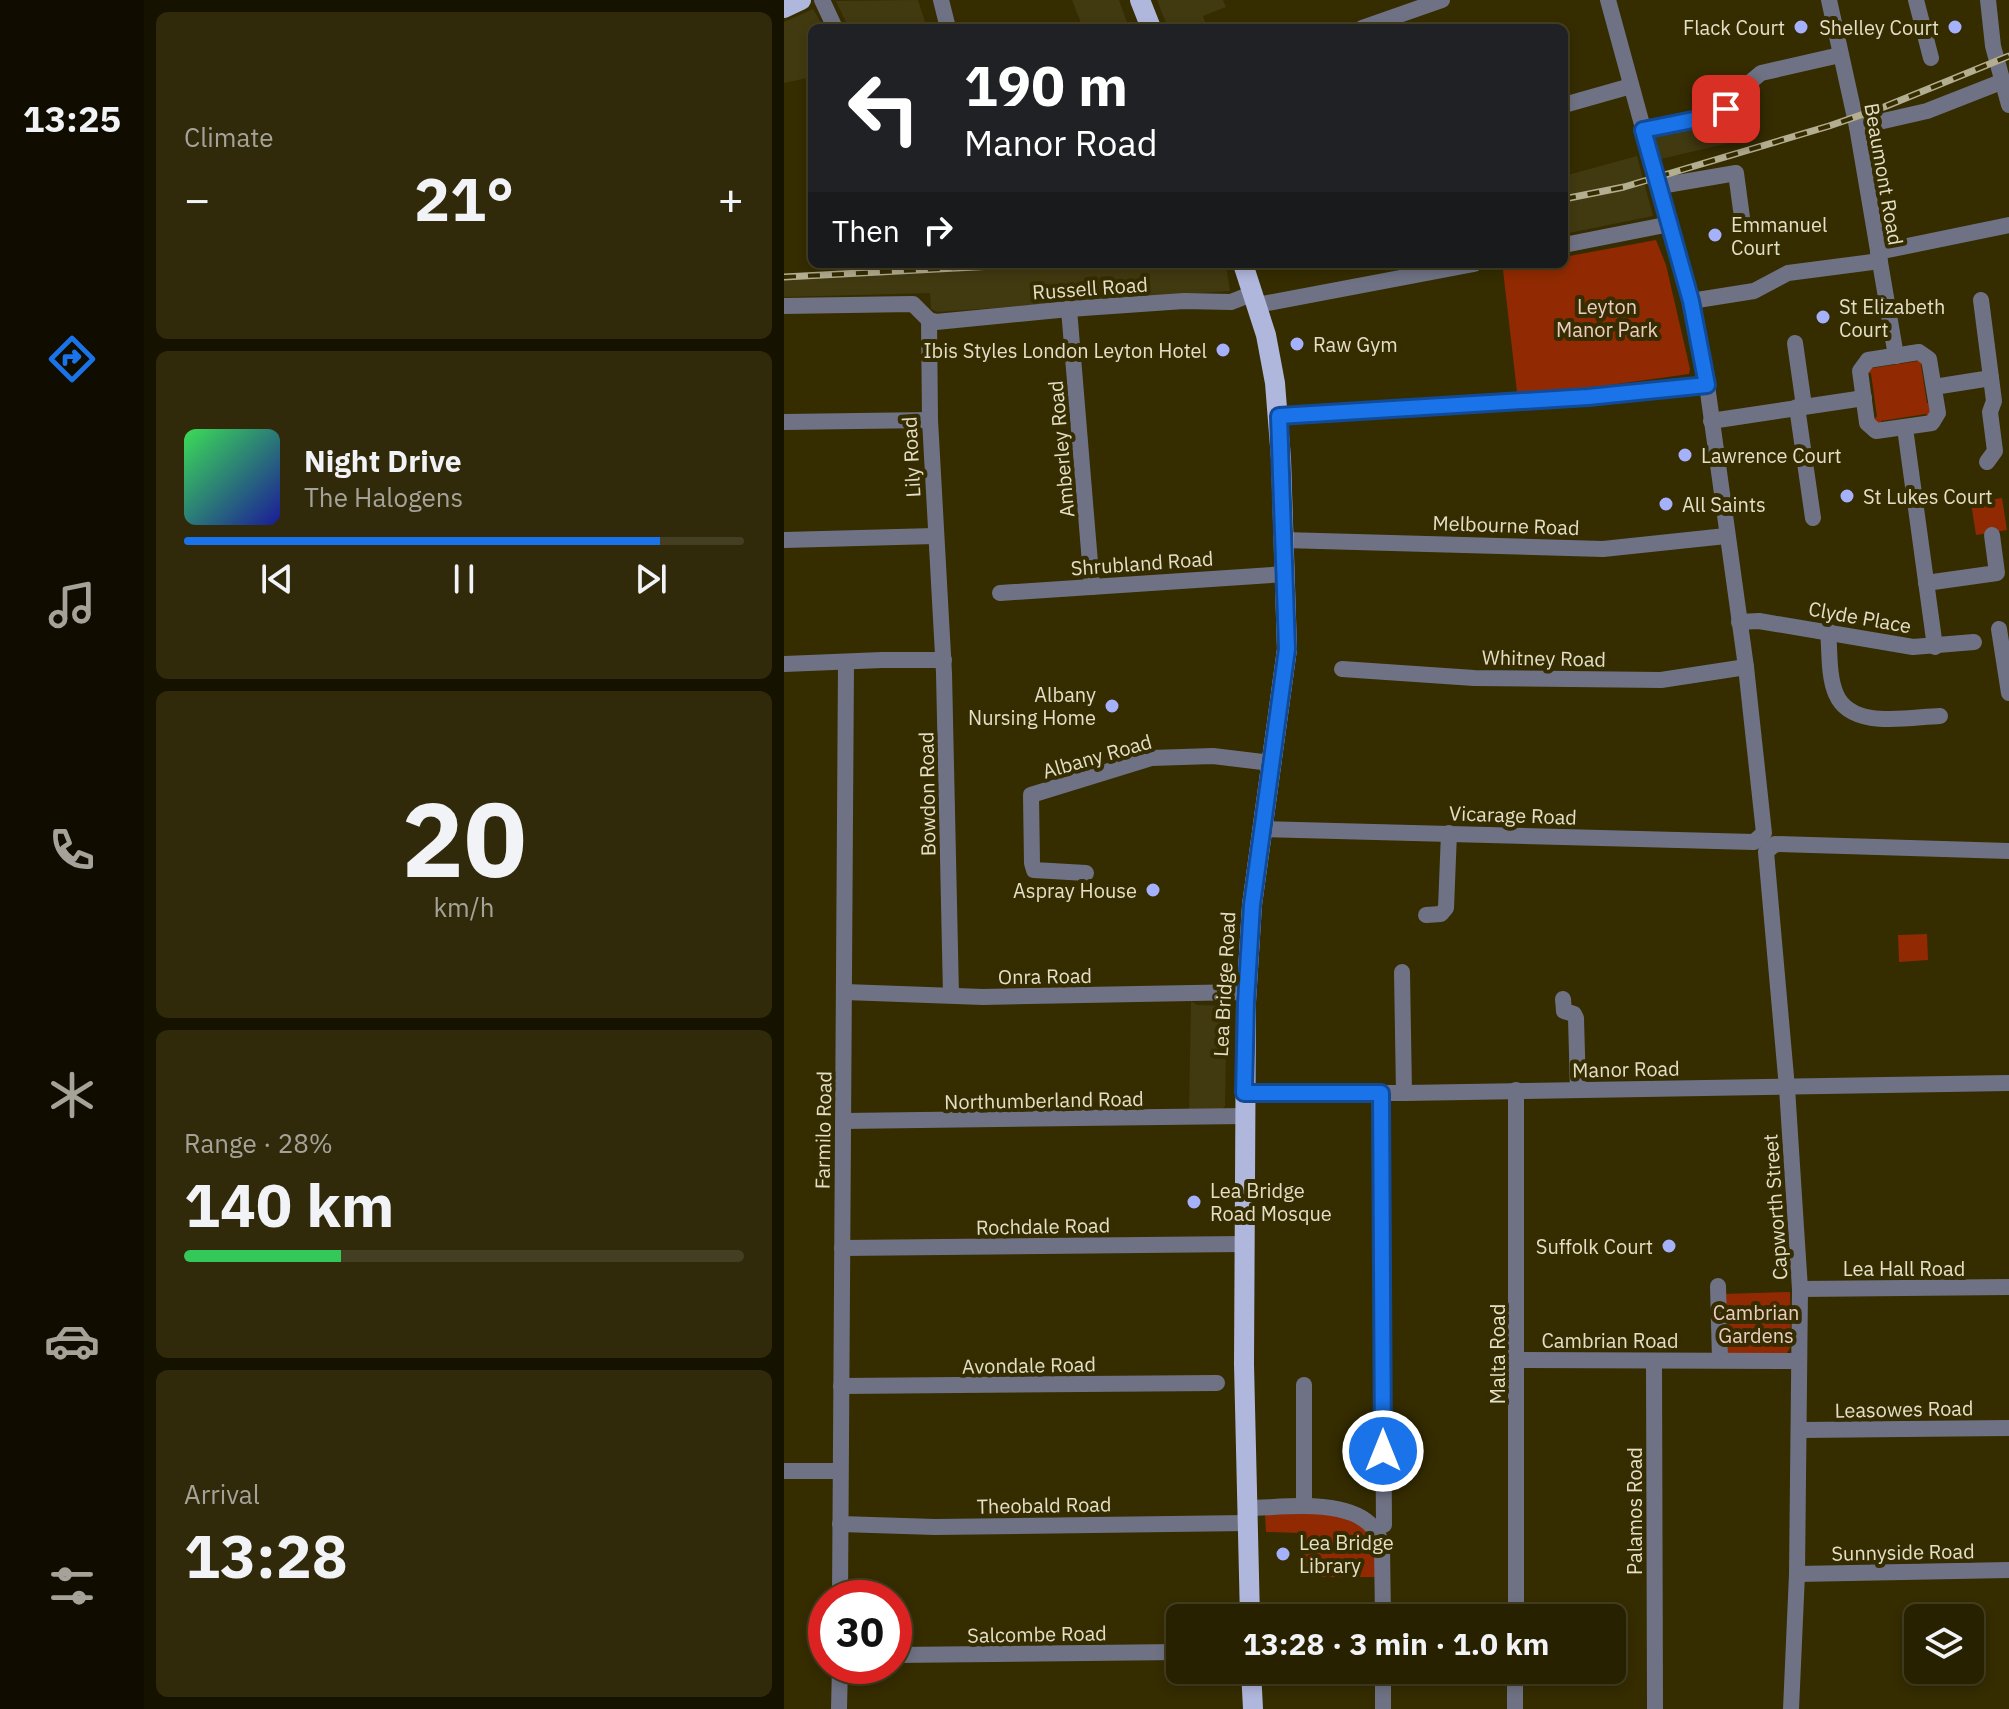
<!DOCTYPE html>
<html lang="en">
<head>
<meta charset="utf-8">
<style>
  :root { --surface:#282100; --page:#30290a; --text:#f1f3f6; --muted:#a5a399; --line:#443e22; --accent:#1a73e8 }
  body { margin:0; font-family:"IBM Plex Sans",sans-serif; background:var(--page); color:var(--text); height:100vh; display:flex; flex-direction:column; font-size:30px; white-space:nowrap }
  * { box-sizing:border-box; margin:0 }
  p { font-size:26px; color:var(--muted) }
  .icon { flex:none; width:44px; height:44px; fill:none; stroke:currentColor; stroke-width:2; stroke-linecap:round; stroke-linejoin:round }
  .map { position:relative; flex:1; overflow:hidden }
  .sheet { display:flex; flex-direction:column; gap:12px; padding:12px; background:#161200; width:640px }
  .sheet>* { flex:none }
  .guide { position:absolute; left:24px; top:24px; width:760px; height:244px; border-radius:12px; box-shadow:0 4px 12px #0003,0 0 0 2px var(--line); background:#202124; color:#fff; overflow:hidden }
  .fabs { position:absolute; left:1120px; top:1604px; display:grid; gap:16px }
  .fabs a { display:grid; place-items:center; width:80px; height:80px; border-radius:12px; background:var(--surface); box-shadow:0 4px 12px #0003,0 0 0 2px var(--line); font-size:40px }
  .speed { position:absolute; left:24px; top:1580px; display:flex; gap:16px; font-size:40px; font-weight:700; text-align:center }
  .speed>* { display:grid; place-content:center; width:104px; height:104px; border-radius:50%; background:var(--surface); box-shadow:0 4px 12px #0003,0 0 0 2px var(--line); line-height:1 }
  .speed .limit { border:12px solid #d22; background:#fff; color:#111 }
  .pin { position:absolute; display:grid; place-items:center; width:68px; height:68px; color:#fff; margin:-34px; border-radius:16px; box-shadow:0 4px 12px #0006 }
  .me { position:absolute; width:88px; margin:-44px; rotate:0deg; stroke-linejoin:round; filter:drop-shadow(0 0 6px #0008) }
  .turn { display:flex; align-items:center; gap:28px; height:168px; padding:0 24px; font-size:36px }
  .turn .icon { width:104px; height:104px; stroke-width:2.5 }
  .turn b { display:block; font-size:56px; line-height:68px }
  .then { display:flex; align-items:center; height:76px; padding:0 24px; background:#0003; gap:16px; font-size:30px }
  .big { font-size:60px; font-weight:700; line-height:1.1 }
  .sheet .widget { flex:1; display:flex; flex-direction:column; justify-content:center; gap:12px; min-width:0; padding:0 28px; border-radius:12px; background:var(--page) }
  .sheet .dial { align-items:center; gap:0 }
  .dial b { font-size:104px; line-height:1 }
  .song { display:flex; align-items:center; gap:24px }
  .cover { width:96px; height:96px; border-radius:12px; background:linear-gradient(135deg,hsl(130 70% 55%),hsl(240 70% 35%)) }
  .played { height:8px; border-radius:4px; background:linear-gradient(90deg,var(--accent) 85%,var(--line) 85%) }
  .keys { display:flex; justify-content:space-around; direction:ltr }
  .heat { display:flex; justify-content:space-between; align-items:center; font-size:44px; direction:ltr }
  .charge { height:12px; border-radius:6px; background:linear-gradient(90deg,#34c759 28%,var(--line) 0) }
  .trip { position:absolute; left:382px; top:1604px; width:460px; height:80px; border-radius:12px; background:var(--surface); box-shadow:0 4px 12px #0003,0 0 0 2px var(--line); font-weight:700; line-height:80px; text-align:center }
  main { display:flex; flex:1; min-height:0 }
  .dock { display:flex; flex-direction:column; width:144px; justify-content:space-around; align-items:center; background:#100d00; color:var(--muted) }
  .dock .icon { width:56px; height:56px }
  .dock .on { color:var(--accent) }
  .dock b { font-size:36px; color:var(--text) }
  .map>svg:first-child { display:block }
  .built { fill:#413910 }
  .green { fill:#912a02 }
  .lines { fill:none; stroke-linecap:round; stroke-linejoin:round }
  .minor { stroke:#6f7284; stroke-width:16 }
  .major { stroke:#b0b7dc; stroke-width:20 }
  .rail-casing { stroke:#b4ae91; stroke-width:7 }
  .rail { stroke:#352c00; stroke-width:4; stroke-dasharray:12; stroke-linecap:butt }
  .route-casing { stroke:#114b97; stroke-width:20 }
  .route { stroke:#1a73e8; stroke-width:14 }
  .poi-dot { fill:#a6b1fc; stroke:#352c00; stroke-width:3 }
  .labels { text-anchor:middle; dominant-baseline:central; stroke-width:8; stroke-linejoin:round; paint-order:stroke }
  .poi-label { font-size:20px; fill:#e4dfc8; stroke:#352c00; text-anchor:start }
  .street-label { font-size:20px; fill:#e4dfc8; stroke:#352c00 }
  .park-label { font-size:20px; fill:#ecccc2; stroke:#352c00 }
</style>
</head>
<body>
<main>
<nav class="dock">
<b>13:25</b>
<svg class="icon on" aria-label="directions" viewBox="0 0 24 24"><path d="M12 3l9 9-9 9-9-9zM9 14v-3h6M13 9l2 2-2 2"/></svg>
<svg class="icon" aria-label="music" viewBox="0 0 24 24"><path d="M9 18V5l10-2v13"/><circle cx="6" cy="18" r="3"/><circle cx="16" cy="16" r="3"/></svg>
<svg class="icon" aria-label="phone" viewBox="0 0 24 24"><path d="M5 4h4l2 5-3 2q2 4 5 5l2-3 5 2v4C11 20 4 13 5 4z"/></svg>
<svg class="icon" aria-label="climate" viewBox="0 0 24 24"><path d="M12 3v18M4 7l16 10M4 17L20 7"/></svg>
<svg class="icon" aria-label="car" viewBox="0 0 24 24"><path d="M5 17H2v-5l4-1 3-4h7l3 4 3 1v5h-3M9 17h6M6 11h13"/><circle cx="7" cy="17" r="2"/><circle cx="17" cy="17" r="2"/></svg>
<svg class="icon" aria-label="filters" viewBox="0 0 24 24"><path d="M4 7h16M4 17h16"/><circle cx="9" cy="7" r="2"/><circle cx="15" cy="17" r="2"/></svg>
</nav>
<section class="sheet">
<div class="widget"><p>Climate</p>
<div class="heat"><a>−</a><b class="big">21°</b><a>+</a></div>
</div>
<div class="widget">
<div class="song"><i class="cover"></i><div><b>Night Drive</b><p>The Halogens</p></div></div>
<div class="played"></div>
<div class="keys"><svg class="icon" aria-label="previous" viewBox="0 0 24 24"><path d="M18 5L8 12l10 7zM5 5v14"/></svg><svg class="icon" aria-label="pause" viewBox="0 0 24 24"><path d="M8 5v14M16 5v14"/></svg><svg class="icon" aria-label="next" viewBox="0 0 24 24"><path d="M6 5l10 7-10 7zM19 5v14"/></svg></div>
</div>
<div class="widget dial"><b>20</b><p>km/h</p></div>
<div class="widget"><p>Range · 28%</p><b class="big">140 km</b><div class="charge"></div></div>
<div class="widget"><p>Arrival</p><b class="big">13:28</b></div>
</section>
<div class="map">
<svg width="1225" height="1709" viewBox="0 0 1225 1709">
  <rect width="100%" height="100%" fill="#352c00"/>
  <g class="built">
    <path d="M 134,0 L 143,28 L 65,28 L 52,1 Z"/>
    <path d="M 288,0 L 335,0 L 345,28 L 299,28 Z"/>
    <path d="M 373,0 L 439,0 L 442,7 L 419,16 L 423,28 L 384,28 Z"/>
    <path d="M 29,9 L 40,28 L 28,28 L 28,77 L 0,83 L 0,22 Z"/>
    <path d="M 948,115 L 954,141 L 877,159 L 870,133 Z"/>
    <path d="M 853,156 L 869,216 L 780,234 L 780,176 Z"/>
    <path d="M 275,264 L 442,264 L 446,291 L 153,312 L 147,309 L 146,293 L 0,297 L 0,279 Z"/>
    <path d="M 407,1001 L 413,1005 L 441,1006 L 443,1003 L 441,1106 L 436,1111 L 405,1110 Z"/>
  </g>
  <g class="green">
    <path d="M 872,240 L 882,265 L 906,369 L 905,374 L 797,389 L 733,392 L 719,270 L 748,264 L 780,264 L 780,257 Z"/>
    <path d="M 1134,361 L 1142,364 L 1137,365 L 1143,403 L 1148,403 L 1149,412 L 1143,418 L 1142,414 L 1097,421 L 1097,425 L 1089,418 L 1093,417 L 1087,373 L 1082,373 L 1088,365 L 1089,368 Z"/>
    <path d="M 1218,498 L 1223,530 L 1192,535 L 1187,503 Z"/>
    <path d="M 1143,934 L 1144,960 L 1115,962 L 1114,935 Z"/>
    <path d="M 1006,1292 L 1007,1346 L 1003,1353 L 940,1355 L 938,1294 Z"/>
    <path d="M 529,1512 C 552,1515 589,1520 592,1550 C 593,1559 591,1569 591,1577 L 515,1577 L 516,1533 L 482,1532 L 481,1514 Z"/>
  </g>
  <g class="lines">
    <g class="minor">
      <path d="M 38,0 L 51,28"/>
      <path d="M 157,0 L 164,28"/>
      <path d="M 1045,0 L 1073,127 L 1112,356"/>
      <path d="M 1132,0 L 1147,58"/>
      <path d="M 1204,0 L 1209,46 L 1225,105"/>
      <path d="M 578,28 L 658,0"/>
      <path d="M 780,105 L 847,86"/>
      <path d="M 1073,127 L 1143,111 L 1217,82"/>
      <path d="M 859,130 L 929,116 L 942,109 L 951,95 L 977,73 L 1056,55"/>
      <path d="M 876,186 L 952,173 L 959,225"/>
      <path d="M 780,245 L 886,224"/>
      <path d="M 1094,252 L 1225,225"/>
      <path d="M 1197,300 L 1210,401 L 1206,412 L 1211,451 L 1203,462"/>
      <path d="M 907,301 L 970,291 L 1004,273 L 1096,261"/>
      <path d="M 473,305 L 690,264"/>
      <path d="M 0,306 L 129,304 L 145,320"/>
      <path d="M 285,309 L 308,587"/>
      <path d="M 145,320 L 146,420 L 160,673 L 167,995"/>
      <path d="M 145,320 L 152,322 L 285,309 L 400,301 L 447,302 L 470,293"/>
      <path d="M 1011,343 L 1020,406"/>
      <path d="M 1135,352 L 1145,359 L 1154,413 L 1148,423 L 1092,431 L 1083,423 L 1076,371 L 1084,360 Z"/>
      <path d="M 1150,387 L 1207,378"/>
      <path d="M 1013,407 L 1029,518"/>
      <path d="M 495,416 L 804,397 L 923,385"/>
      <path d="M 927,421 L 1080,398"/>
      <path d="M 0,422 L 146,420"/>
      <path d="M 1121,428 L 1151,647"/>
      <path d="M 0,540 L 151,536"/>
      <path d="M 500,540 L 819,549 L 942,536"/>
      <path d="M 1142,583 L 1213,573 L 1208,535"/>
      <path d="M 216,593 L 502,574"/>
      <path d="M 955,622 L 975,621 L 1129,647 L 1190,642"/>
      <path d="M 1215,629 L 1225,693"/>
      <path d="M 1044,631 C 1046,650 1044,676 1052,694 C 1067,730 1124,717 1156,716"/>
      <path d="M 0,664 L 98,660 L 160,660"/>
      <path d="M 558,669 L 690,678 L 877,680 L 962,667"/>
      <path d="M 478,829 L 970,842 L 980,833 L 962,667 L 923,385 L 909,311 L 824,0"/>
      <path d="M 302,873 L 250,870 L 248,863 L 247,795 L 367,758 L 429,756 L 487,763"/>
      <path d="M 642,915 L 657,914 L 662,908 L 665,833"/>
      <path d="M 618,972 L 620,1093"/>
      <path d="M 61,992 L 199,997 L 462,992"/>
      <path d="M 779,999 L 780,1011 L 790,1014 L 792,1018 L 794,1090"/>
      <path d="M 460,1093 L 620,1093 L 1225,1083"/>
      <path d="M 597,1093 L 600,1525"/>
      <path d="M 59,1121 L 461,1116"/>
      <path d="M 58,1248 L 460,1244"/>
      <path d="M 934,1286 L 936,1360"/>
      <path d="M 1016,1289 L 1225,1287"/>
      <path d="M 733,1360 L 1015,1361"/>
      <path d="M 870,1361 L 871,1709"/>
      <path d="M 520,1385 L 520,1505"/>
      <path d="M 57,1386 L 433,1383"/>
      <path d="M 1016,1430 L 1225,1428"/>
      <path d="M 0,1471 L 56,1471"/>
      <path d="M 464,1508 C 502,1508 588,1493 598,1547 L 599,1618"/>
      <path d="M 56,1524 L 151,1527 L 464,1523"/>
      <path d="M 1013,1574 L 1225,1570"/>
      <path d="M 56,1598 L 62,662"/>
      <path d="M 732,1618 L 732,1090"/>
      <path d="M 110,1655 L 396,1652"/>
      <path d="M 599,1670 L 599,1709"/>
      <path d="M 55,1709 L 56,1666"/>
      <path d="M 731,1709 L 731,1670"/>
      <path d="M 1007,1709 L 1013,1574 L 1016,1289 L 1003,1088 L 982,852 L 991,844 L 1225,851"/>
    </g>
    <g class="major">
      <path d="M 356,0 L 367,28"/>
      <path d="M 0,8 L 17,0"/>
      <path d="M 459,264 L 482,335 L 491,383 L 497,459 L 503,649 L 468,905 L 462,1002 L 460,1364 L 466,1618"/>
      <path d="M 467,1670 L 469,1709"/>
    </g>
    <g class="rail-casing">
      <g id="rail">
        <path d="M 780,199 L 840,187 L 1045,126 L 1100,107 L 1225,56"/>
        <path d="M 0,277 L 250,264"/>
      </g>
    </g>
    <use href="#rail" class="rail"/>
  </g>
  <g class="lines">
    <g class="route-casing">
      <path id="route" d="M 599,1451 L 597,1093 L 460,1093 L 462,1002 L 468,905 L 503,649 L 495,416 L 804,397 L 923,385 L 907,301 L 859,130 L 929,116 L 942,109"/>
    </g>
    <use href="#route" class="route"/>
  </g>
  <g class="poi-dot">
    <circle cx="1017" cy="27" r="8"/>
    <circle cx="1171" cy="27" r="8"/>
    <circle cx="931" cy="235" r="8"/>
    <circle cx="1039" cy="317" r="8"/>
    <circle cx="513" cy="344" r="8"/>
    <circle cx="439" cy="350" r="8"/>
    <circle cx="901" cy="455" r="8"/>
    <circle cx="1063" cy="496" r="8"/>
    <circle cx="882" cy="504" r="8"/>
    <circle cx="328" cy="706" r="8"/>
    <circle cx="369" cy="890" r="8"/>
    <circle cx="410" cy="1202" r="8"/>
    <circle cx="885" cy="1246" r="8"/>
    <circle cx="499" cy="1554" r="8"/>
  </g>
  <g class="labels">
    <g class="poi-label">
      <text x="1001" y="27" text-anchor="end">Flack Court</text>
      <text x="1155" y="27" text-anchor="end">Shelley Court</text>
      <text x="947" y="224">Emmanuel<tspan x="947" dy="23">Court</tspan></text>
      <text x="1055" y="306">St Elizabeth<tspan x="1055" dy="23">Court</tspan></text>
      <text x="529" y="344">Raw Gym</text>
      <text x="423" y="350" text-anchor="end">Ibis Styles London Leyton Hotel</text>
      <text x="917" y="455">Lawrence Court</text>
      <text x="1079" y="496">St Lukes Court</text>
      <text x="898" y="504">All Saints</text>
      <text x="312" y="694" text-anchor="end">Albany<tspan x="312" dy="23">Nursing Home</tspan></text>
      <text x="353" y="890" text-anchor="end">Aspray House</text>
      <text x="426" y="1190">Lea Bridge<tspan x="426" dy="23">Road Mosque</tspan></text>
      <text x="869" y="1246" text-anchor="end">Suffolk Court</text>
      <text x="515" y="1542">Lea Bridge<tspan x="515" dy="23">Library</tspan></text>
    </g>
    <g class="street-label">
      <text transform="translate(1100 174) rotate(80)">Beaumont Road</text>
      <text transform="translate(306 288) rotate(-4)">Russell Road</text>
      <text transform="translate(277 449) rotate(-95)">Amberley Road</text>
      <text transform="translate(127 457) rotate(-93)">Lily Road</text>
      <text transform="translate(722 525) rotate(2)">Melbourne Road</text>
      <text transform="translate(358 563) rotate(-4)">Shrubland Road</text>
      <text transform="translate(1076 617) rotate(10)">Clyde Place</text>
      <text transform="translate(760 658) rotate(1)">Whitney Road</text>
      <text transform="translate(313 756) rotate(-16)">Albany Road</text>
      <text transform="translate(143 794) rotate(-91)">Bowdon Road</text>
      <text transform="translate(729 815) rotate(2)">Vicarage Road</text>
      <text transform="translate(261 976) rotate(-1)">Onra Road</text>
      <text transform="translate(440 984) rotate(-87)">Lea Bridge Road</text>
      <text transform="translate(842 1069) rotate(-1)">Manor Road</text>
      <text transform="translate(260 1100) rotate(-1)">Northumberland Road</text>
      <text transform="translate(39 1130) rotate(-89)">Farmilo Road</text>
      <text transform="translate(991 1207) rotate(-94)">Capworth Street</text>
      <text transform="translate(259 1226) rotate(-1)">Rochdale Road</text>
      <text x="1120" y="1268">Lea Hall Road</text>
      <text x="826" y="1340">Cambrian Road</text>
      <text transform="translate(713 1354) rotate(-90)">Malta Road</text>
      <text transform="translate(245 1365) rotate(-1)">Avondale Road</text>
      <text transform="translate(1120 1409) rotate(-1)">Leasowes Road</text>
      <text transform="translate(260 1505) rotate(-1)">Theobald Road</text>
      <text transform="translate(850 1511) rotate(-90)">Palamos Road</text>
      <text transform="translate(1119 1552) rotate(-1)">Sunnyside Road</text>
      <text transform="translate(253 1634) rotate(-1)">Salcombe Road</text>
    </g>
    <g class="park-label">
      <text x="823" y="306">Leyton<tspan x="823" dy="23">Manor Park</tspan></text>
      <text x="972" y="1312">Cambrian<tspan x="972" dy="23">Gardens</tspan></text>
    </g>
  </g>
</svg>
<div class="fabs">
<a><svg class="icon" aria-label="layers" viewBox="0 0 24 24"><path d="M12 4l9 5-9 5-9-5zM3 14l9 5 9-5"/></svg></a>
</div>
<div class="speed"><div class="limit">30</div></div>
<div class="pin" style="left:942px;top:109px;background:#d93025"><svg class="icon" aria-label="arrive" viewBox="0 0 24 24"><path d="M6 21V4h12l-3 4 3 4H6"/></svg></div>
<svg class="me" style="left:599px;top:1451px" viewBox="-20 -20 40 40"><circle r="17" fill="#1a73e8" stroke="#fff" stroke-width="3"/><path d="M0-11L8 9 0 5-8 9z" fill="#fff"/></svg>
<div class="trip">13:28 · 3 min · 1.0 km</div>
<div class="guide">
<div class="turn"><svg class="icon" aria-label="left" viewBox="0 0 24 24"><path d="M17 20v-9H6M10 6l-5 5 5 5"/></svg><div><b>190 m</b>Manor Road</div></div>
<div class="then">Then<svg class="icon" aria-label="right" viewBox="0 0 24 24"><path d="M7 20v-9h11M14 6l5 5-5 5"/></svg></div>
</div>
</div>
</main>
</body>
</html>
